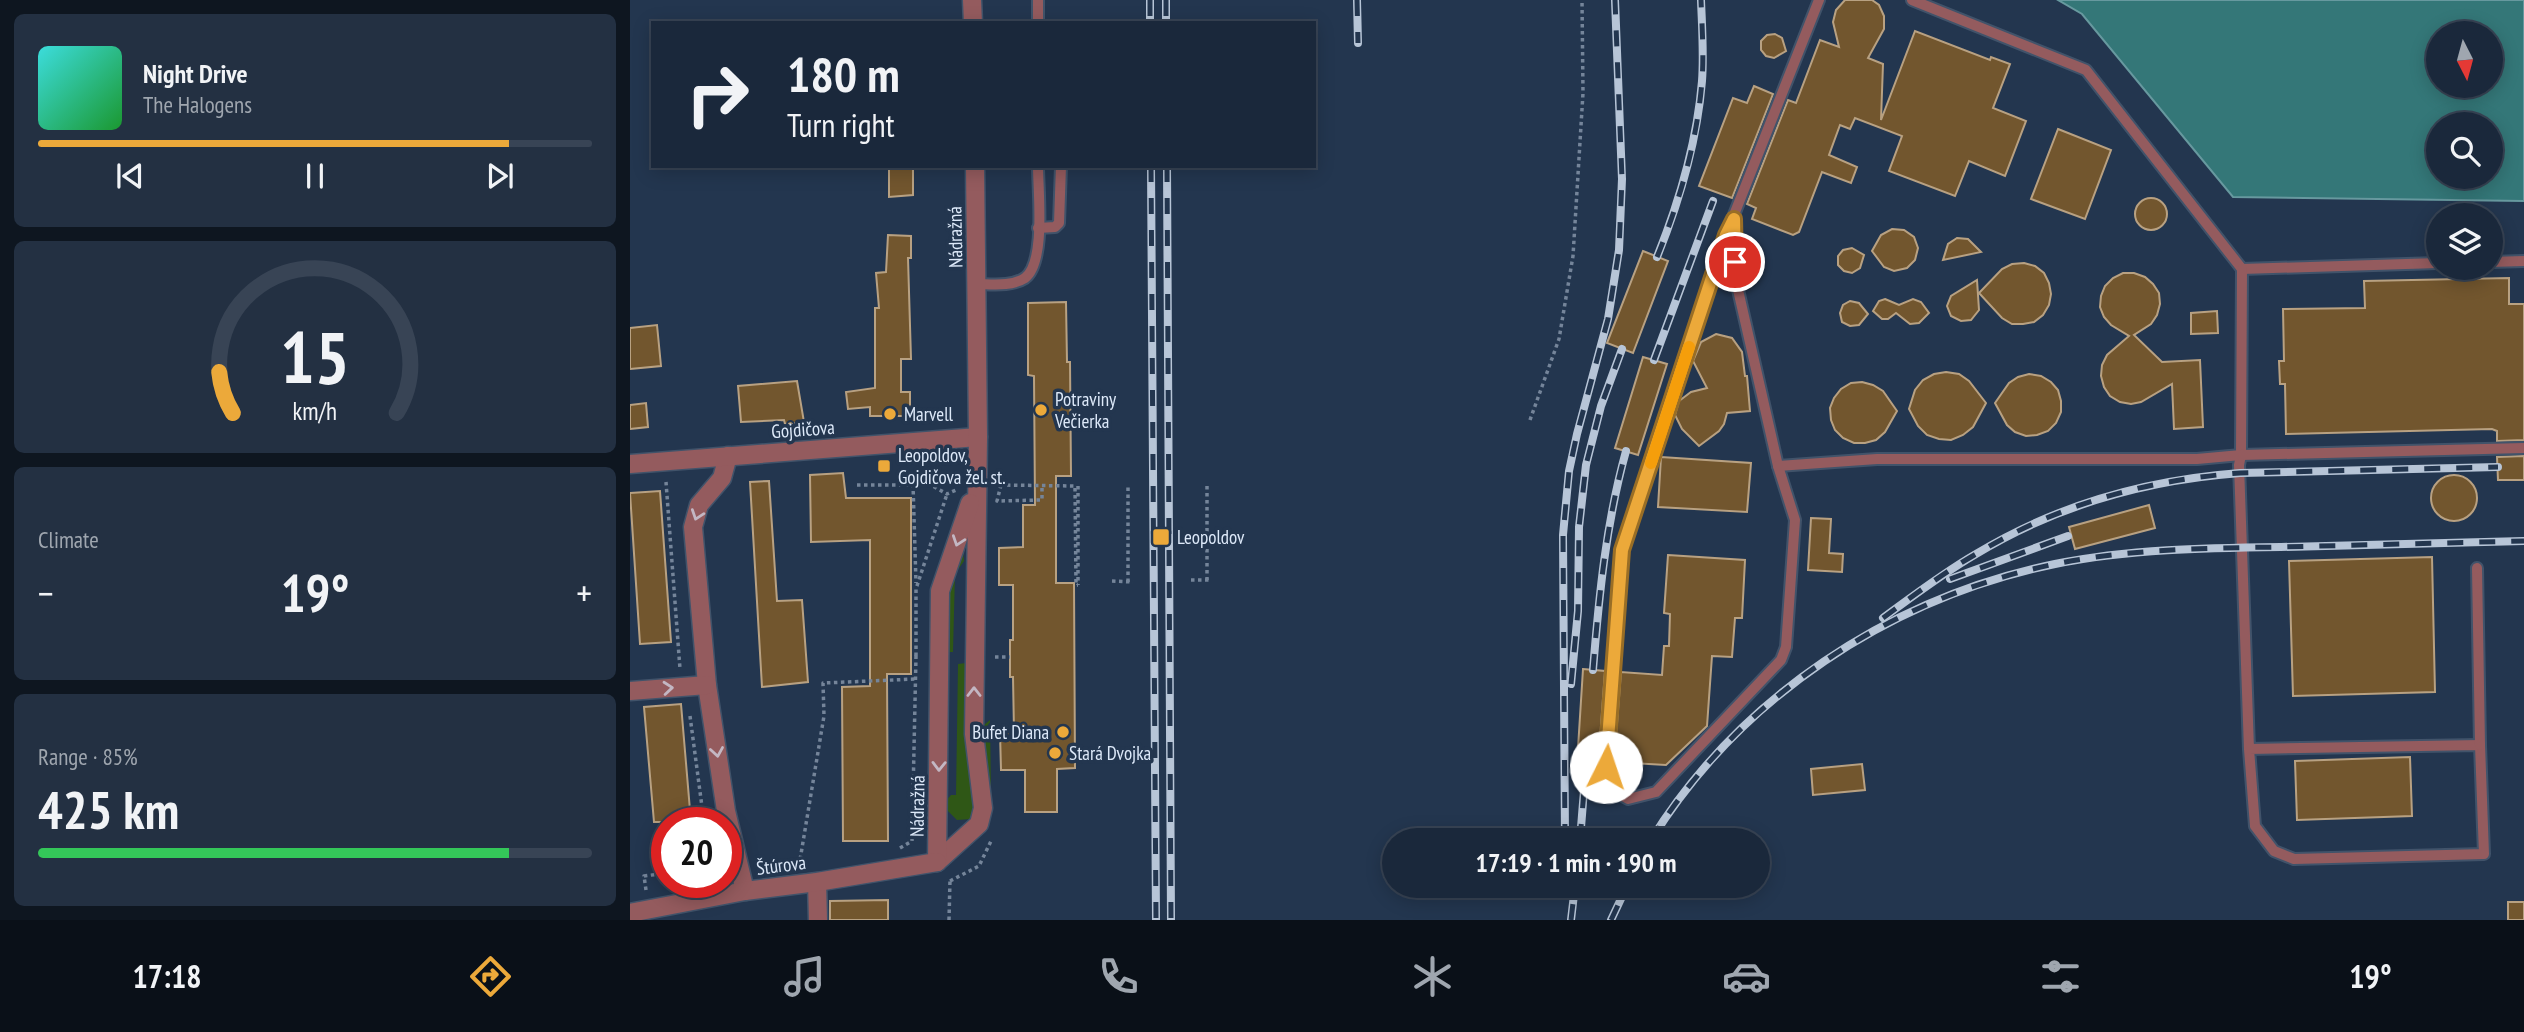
<!DOCTYPE html>
<html lang="en">
<head>
<meta charset="utf-8">
<style>
  :root { --surface:#1a283b; --page:#233042; --text:#f1f3f6; --muted:#9fa6af; --line:#384455; --accent:#eca93a }
  body { margin:0; font-family:"PT Sans Narrow",sans-serif; background:var(--page); color:var(--text); height:100vh; display:flex; flex-direction:column; font-size:26px; white-space:nowrap }
  * { box-sizing:border-box; margin:0 }
  p { font-size:23px; color:var(--muted) }
  .icon { flex:none; width:38px; height:38px; fill:none; stroke:currentColor; stroke-width:2; stroke-linecap:round; stroke-linejoin:round }
  .map { position:relative; flex:1; overflow:hidden }
  .drawer { display:flex; flex-direction:column; gap:14px; padding:14px; background:#0e1620; width:630px }
  .drawer>* { flex:none }
  .hud { position:absolute; left:21px; top:21px; width:665px; height:147px; border-radius:0px; box-shadow:0 4px 18px #0003,0 0 0 2px var(--line); background:#1a283b; color:var(--text); overflow:hidden }
  .needle { width:46px; rotate:174deg }
  .tools { position:absolute; left:1796px; top:21px; display:grid; gap:14px }
  .tools a { display:grid; place-items:center; width:77px; height:77px; border-radius:50%; background:var(--surface); box-shadow:0 4px 18px #0003,0 0 0 2px var(--line); font-size:35px }
  .speed { position:absolute; left:21px; top:807px; display:flex; gap:14px; font-size:35px; font-weight:700; text-align:center }
  .speed>* { display:grid; place-content:center; width:91px; height:91px; border-radius:50%; background:var(--surface); box-shadow:0 4px 18px #0003,0 0 0 2px var(--line); line-height:1 }
  .speed .limit { border:10px solid #d22; background:#fff; color:#111 }
  .pin { position:absolute; display:grid; place-items:center; width:60px; height:60px; color:#fff; margin:-30px; border:4px solid #fff; border-radius:50%; box-shadow:0 2px 7px #0007 }
  .me { position:absolute; width:77px; margin:-38px; rotate:4deg; stroke-linejoin:round; filter:drop-shadow(0 0 5px #0008) }
  .turn { display:flex; align-items:center; gap:24px; height:147px; padding:0 21px; font-size:32px }
  .turn .icon { width:91px; height:91px; stroke-width:2.5 }
  .turn b { display:block; font-size:49px; line-height:60px }
  .big { font-size:52px; font-weight:700; line-height:1.1 }
  .drawer .tile { flex:1; display:flex; flex-direction:column; justify-content:center; gap:10px; min-width:0; padding:0 24px; border-radius:10px; background:var(--page) }
  .drawer .dial { align-items:center; gap:0 }
  .dial svg { height:182px; overflow:visible; fill:none; stroke:var(--line); stroke-width:7; stroke-linecap:round; text-anchor:middle }
  .dial text { fill:var(--text); stroke:none }
  .song { display:flex; align-items:center; gap:21px }
  .cover { width:84px; height:84px; border-radius:10px; background:linear-gradient(135deg,hsl(180 70% 55%),hsl(130 70% 35%)) }
  .played { height:7px; border-radius:4px; background:linear-gradient(90deg,var(--accent) 85%,var(--line) 85%) }
  .keys { display:flex; justify-content:space-around; direction:ltr }
  .heat { display:flex; justify-content:space-between; align-items:center; font-size:38px; direction:ltr }
  .charge { height:10px; border-radius:5px; background:linear-gradient(90deg,#34c759 85%,var(--line) 0) }
  .trip { position:absolute; left:752px; top:828px; width:388px; height:70px; border-radius:35px; background:var(--surface); box-shadow:0 4px 18px #0003,0 0 0 2px var(--line); font-weight:700; line-height:70px; text-align:center }
  .menu { display:flex; height:112px; justify-content:space-around; align-items:center; background:#0a1018; color:var(--muted) }
  .menu .icon { width:49px; height:49px }
  .menu .active { color:var(--accent) }
  .menu b { font-size:32px; color:var(--text) }
  main { display:flex; flex:1; min-height:0 }
  .map>svg:first-child { display:block }
  .green { fill:#2f5716 }
  .water { fill:#347778; stroke:#67999f; stroke-width:2; fill-rule:evenodd }
  .building { fill:#72562e; stroke:#b8a182; stroke-width:2 }
  .lines { fill:none; stroke-linecap:round; stroke-linejoin:round }
  .service-casing { stroke:#41536a; stroke-width:14 }
  .minor-casing { stroke:#41536a; stroke-width:21 }
  .path { stroke:#75859a; stroke-width:3.5; stroke-dasharray:3.5 3.5; stroke-linecap:butt }
  .service { stroke:#945b5e; stroke-width:10 }
  .minor { stroke:#945b5e; stroke-width:18 }
  .rail-casing { stroke:#b7c5d7; stroke-width:8 }
  .rail { stroke:#23364f; stroke-width:5; stroke-dasharray:16; stroke-linecap:butt }
  .oneway { stroke:#c3b7c3 }
  .route-casing { stroke:#996e26; stroke-width:18 }
  .route { stroke:#eca93a; stroke-width:12 }
  .slow { stroke:#f59e0b; stroke-width:12 }
  .poi-dot { fill:#eca93a; stroke:#23364f; stroke-width:2.5 }
  .labels { text-anchor:middle; dominant-baseline:central; stroke-width:7; stroke-linejoin:round; paint-order:stroke }
  .street-label { font-size:19px; fill:#dde9f9; stroke:#23364f }
  .poi-label { font-size:19px; fill:#dde9f9; stroke:#23364f; text-anchor:start }
</style>
</head>
<body>
<main>
<section class="drawer">
<div class="tile">
<div class="song"><i class="cover"></i><div><b>Night Drive</b><p>The Halogens</p></div></div>
<div class="played"></div>
<div class="keys"><svg class="icon" aria-label="previous" viewBox="0 0 24 24"><path d="M18 5L8 12l10 7zM5 5v14"/></svg><svg class="icon" aria-label="pause" viewBox="0 0 24 24"><path d="M8 5v14M16 5v14"/></svg><svg class="icon" aria-label="next" viewBox="0 0 24 24"><path d="M6 5l10 7-10 7zM19 5v14"/></svg></div>
</div>
<div class="tile dial"><svg viewBox="0 0 100 80">
<path d="M14 69A42 42 0 1 1 86 69"/>
<path d="M14 69A42 42 0 0 1 8 51" stroke="#eca93a"/>
<text x="50" y="56" font-size="32" font-weight="700">15</text>
<text x="50" y="72" font-size="11">km/h</text>
</svg></div>
<div class="tile"><p>Climate</p>
<div class="heat"><a>−</a><b class="big">19°</b><a>+</a></div>
</div>
<div class="tile"><p>Range · 85%</p><b class="big">425 km</b><div class="charge"></div></div>
</section>
<div class="map">
<svg width="1894" height="920" viewBox="0 0 1894 920">
  <rect width="100%" height="100%" fill="#23364f"/>
  <g class="green">
    <path d="M 333,551 L 334,561 L 325,574 L 323,652 L 316,652 C 315,617 318,583 333,551 Z"/>
    <path d="M 336,663 L 336,733 L 346,811 L 341,819 L 327,820 L 312,805 L 321,795 L 326,795 L 328,664 Z"/>
    <path d="M 360,720 L 361,796 L 349,729 Z"/>
  </g>
  <path class="water" d="M 1428,0 L 1894,0 L 1894,201 L 1603,197 L 1452,14 ZM 1808,33 L 1860,33 L 1860,86 L 1808,86 ZM 1808,124 L 1860,124 L 1860,177 L 1808,177 Z"/>
  <g class="building">
    <path d="M 1215,0 L 1242,0 L 1249,5 L 1254,16 L 1254,29 L 1238,58 L 1253,64 L 1251,120 L 1285,31 L 1360,60 L 1361,57 L 1380,64 L 1363,108 L 1396,121 L 1375,176 L 1339,161 L 1325,196 L 1259,171 L 1272,136 L 1225,118 L 1220,129 L 1210,125 L 1199,155 L 1227,167 L 1221,183 L 1192,172 L 1169,232 L 1163,235 L 1122,219 L 1126,208 L 1117,204 L 1158,100 L 1166,103 L 1190,40 L 1209,47 L 1203,22 L 1206,10 Z"/>
    <path d="M 1145,34 L 1152,38 L 1156,51 L 1144,58 L 1136,56 L 1131,50 L 1131,41 L 1137,35 Z"/>
    <path d="M 1124,86 L 1143,94 L 1102,198 L 1069,186 L 1103,98 L 1117,103 Z"/>
    <path d="M 1428,129 L 1481,150 L 1455,219 L 1401,199 Z"/>
    <path d="M 259,166 L 283,166 L 283,195 L 259,197 Z"/>
    <circle cx="1521" cy="214" r="16"/>
    <path d="M 1262,229 L 1274,230 L 1284,237 L 1288,248 L 1285,260 L 1277,268 L 1264,271 L 1254,267 L 1242,251 L 1251,235 Z"/>
    <path d="M 258,235 L 281,236 L 281,258 L 278,258 L 281,359 L 271,359 L 271,392 L 280,392 L 280,416 L 240,416 L 240,407 L 218,409 L 216,392 L 245,388 L 245,308 L 249,308 L 246,273 L 256,272 Z"/>
    <path d="M 1327,238 L 1338,239 L 1351,252 L 1313,260 L 1318,244 Z"/>
    <path d="M 1222,248 L 1234,255 L 1230,268 L 1222,273 L 1214,271 L 1208,265 L 1208,256 L 1213,250 Z"/>
    <path d="M 1013,251 L 1038,261 L 1003,353 L 977,343 Z"/>
    <path d="M 1394,263 L 1405,266 L 1414,273 L 1419,283 L 1421,294 L 1419,305 L 1413,315 L 1404,322 L 1393,324 L 1382,324 L 1372,318 L 1349,293 L 1372,269 L 1382,264 Z"/>
    <path d="M 1493,273 L 1504,273 L 1515,277 L 1523,284 L 1529,293 L 1530,304 L 1527,315 L 1521,324 L 1504,335 L 1532,362 L 1570,360 L 1573,427 L 1544,429 L 1542,384 L 1511,402 L 1501,404 L 1490,402 L 1480,396 L 1474,387 L 1471,376 L 1472,365 L 1477,355 L 1499,336 L 1481,325 L 1474,317 L 1470,307 L 1471,296 L 1475,286 L 1483,278 Z"/>
    <path d="M 1879,278 L 1879,304 L 1894,304 L 1894,440 L 1867,441 L 1867,431 L 1862,429 L 1656,434 L 1655,384 L 1650,384 L 1649,361 L 1654,361 L 1653,309 L 1735,308 L 1734,281 Z"/>
    <path d="M 1347,280 L 1349,310 L 1341,320 L 1331,321 L 1321,316 L 1317,306 L 1321,296 Z"/>
    <path d="M 1255,299 L 1269,305 L 1283,299 L 1291,302 L 1299,313 L 1289,323 L 1280,324 L 1266,313 L 1258,319 L 1252,319 L 1243,311 L 1249,301 Z"/>
    <path d="M 1220,301 L 1229,303 L 1238,314 L 1229,325 L 1220,326 L 1212,322 L 1210,313 L 1213,305 Z"/>
    <path d="M 436,302 L 437,362 L 440,362 L 441,476 L 426,476 L 426,583 L 444,583 L 445,768 L 427,769 L 427,812 L 395,812 L 395,770 L 371,770 L 370,732 L 384,732 L 383,677 L 380,677 L 380,640 L 383,640 L 383,585 L 369,585 L 369,548 L 393,547 L 393,505 L 405,505 L 404,376 L 398,375 L 398,303 Z"/>
    <path d="M 1587,311 L 1588,333 L 1561,334 L 1561,313 Z"/>
    <path d="M 27,325 L 31,366 L 0,369 L 0,328 Z"/>
    <path d="M 1086,334 L 1102,338 L 1112,352 L 1115,376 L 1117,376 L 1120,411 L 1097,413 L 1094,424 L 1089,431 L 1069,446 L 1052,429 L 1045,415 L 1049,401 L 1061,392 L 1077,388 L 1063,361 L 1071,342 Z"/>
    <path d="M 1013,357 L 1037,364 L 1008,455 L 985,448 Z"/>
    <path d="M 1316,372 L 1329,374 L 1339,381 L 1356,403 L 1343,427 L 1333,435 L 1321,440 L 1309,439 L 1297,435 L 1288,426 L 1279,409 L 1285,390 L 1293,380 L 1304,374 Z"/>
    <path d="M 1399,374 L 1411,376 L 1421,382 L 1428,390 L 1431,401 L 1431,412 L 1426,423 L 1418,431 L 1407,435 L 1396,436 L 1385,432 L 1377,425 L 1365,403 L 1379,383 L 1388,377 Z"/>
    <path d="M 167,381 L 174,422 L 155,424 L 154,420 L 111,422 L 108,386 Z"/>
    <path d="M 1232,382 L 1243,385 L 1253,391 L 1267,411 L 1255,432 L 1246,440 L 1235,443 L 1224,443 L 1213,438 L 1205,430 L 1201,420 L 1200,408 L 1204,398 L 1211,389 L 1221,383 Z"/>
    <path d="M 16,403 L 18,427 L 0,429 L 0,405 Z"/>
    <path d="M 1894,456 L 1894,480 L 1868,480 L 1867,457 Z"/>
    <path d="M 1031,457 L 1121,463 L 1117,512 L 1028,507 Z"/>
    <path d="M 213,473 L 216,498 L 281,498 L 281,674 L 257,674 L 258,841 L 213,841 L 212,687 L 240,686 L 240,540 L 181,542 L 180,475 Z"/>
    <circle cx="1824" cy="498" r="23"/>
    <path d="M 139,481 L 147,601 L 172,600 L 178,682 L 132,687 L 120,482 Z"/>
    <path d="M 30,491 L 41,642 L 10,644 L 0,493 Z"/>
    <path d="M 1519,505 L 1525,528 L 1445,549 L 1439,527 Z"/>
    <path d="M 1181,518 L 1201,519 L 1199,553 L 1213,554 L 1212,572 L 1178,570 Z"/>
    <path d="M 1038,555 L 1115,560 L 1112,618 L 1105,618 L 1102,657 L 1082,656 L 1077,726 L 1036,765 L 984,762 L 991,672 L 1032,675 L 1034,646 L 1039,646 L 1040,614 L 1034,613 Z"/>
    <path d="M 1802,557 L 1805,692 L 1663,696 L 1659,561 Z"/>
    <path d="M 953,669 L 975,671 L 968,766 L 947,764 Z"/>
    <path d="M 51,704 L 61,822 L 24,822 L 14,707 Z"/>
    <path d="M 1780,757 L 1782,816 L 1667,820 L 1665,761 Z"/>
    <path d="M 1232,764 L 1235,790 L 1183,795 L 1181,769 Z"/>
    <path d="M 258,900 L 258,920 L 200,920 L 200,901 Z"/>
    <rect x="1878" y="902" width="16" height="18"/>
  </g>
  <g class="lines">
    <g class="service-casing">
      <g id="service">
        <path d="M 1282,0 L 1456,70 L 1612,269 L 1808,263"/>
        <path d="M 408,23 L 408,0"/>
        <path d="M 1104,219 L 1106,281 L 1148,466 L 1165,520 L 1156,647 L 1151,660 L 1026,792 L 998,799 L 980,789 L 976,767 L 992,550 L 1096,235 L 1189,0"/>
        <path d="M 408,228 L 425,227 L 429,223 L 431,166"/>
        <path d="M 1860,262 L 1894,261"/>
        <path d="M 1612,269 L 1611,455 L 1609,465 L 1619,749 L 1625,826 L 1644,851 L 1664,859 L 1854,854 L 1850,745 L 1619,749"/>
        <path d="M 346,284 C 361,284 381,287 395,278 C 416,262 408,192 408,166"/>
        <path d="M 1148,466 L 1247,459 L 1567,459 L 1611,455 L 1894,448"/>
        <path d="M 1847,568 L 1850,745"/>
      </g>
    </g>
    <g class="minor-casing">
      <g id="minor">
        <path d="M 342,0 L 343,23"/>
        <path d="M 98,456 L 92,478 L 69,505 L 63,527 L 77,685 L 96,811 L 115,891"/>
        <path d="M 0,464 L 348,437"/>
        <path d="M 0,691 L 77,685"/>
        <path d="M 307,862 L 349,824 L 353,808 L 344,734 L 348,437 L 345,166"/>
        <path d="M 307,862 L 310,591 L 340,503"/>
        <path d="M 187,882 L 188,920"/>
        <path d="M 0,913 L 115,891 L 187,882 L 307,862"/>
      </g>
    </g>
    <g class="path">
      <path d="M 900,420 L 929,339 L 943,256 L 953,93 L 952,0"/>
      <path d="M 367,478 L 371,485 L 445,486 L 446,585 L 448,585"/>
      <path d="M 36,482 L 50,669"/>
      <path d="M 283,484 L 286,583"/>
      <path d="M 227,485 L 301,485 L 317,494 L 326,490"/>
      <path d="M 371,485 L 367,501 L 412,500 L 412,486"/>
      <path d="M 448,486 L 448,585"/>
      <path d="M 577,486 L 577,580"/>
      <path d="M 561,580 L 581,580"/>
      <path d="M 482,581 L 503,582"/>
      <path d="M 498,582 L 498,486"/>
      <path d="M 286,656 L 286,589 L 317,494"/>
      <path d="M 365,657 L 380,657"/>
      <path d="M 60,716 L 74,822"/>
      <path d="M 64,822 L 74,821"/>
      <path d="M 270,848 L 282,841 L 286,656 L 290,656"/>
      <path d="M 169,866 L 194,716 L 193,683 L 286,679"/>
      <path d="M 320,881 L 349,866 L 362,839"/>
      <path d="M 16,890 L 14,876 L 37,873"/>
      <path d="M 319,920 L 320,880"/>
    </g>
    <use href="#service" class="service"/>
    <use href="#minor" class="minor"/>
    <g class="rail-casing">
      <g id="rail">
        <path d="M 520,0 L 520,23"/>
        <path d="M 536,0 L 536,23"/>
        <path d="M 727,0 L 728,43"/>
        <path d="M 521,166 L 526,920"/>
        <path d="M 537,166 L 541,920"/>
        <path d="M 1027,257 C 1050,200 1067,142 1072,81 C 1074,54 1072,27 1071,0"/>
        <path d="M 1024,360 L 1083,201"/>
        <path d="M 1320,579 L 1438,536"/>
        <path d="M 1253,618 C 1283,596 1313,573 1346,554 C 1427,505 1515,480 1610,473 L 1868,467"/>
        <path d="M 963,670 C 969,596 976,523 996,451"/>
        <path d="M 941,684 L 948,611 L 949,527 L 956,465 L 971,406 L 992,349"/>
        <path d="M 935,840 L 933,535 L 939,471 L 947,434 L 978,319 L 989,250 L 992,179 L 985,0"/>
        <path d="M 950,840 L 956,765"/>
        <path d="M 1021,840 C 1110,697 1260,598 1425,564 C 1499,549 1575,548 1651,547 C 1732,545 1813,543 1894,541"/>
        <path d="M 941,920 L 945,886"/>
        <path d="M 981,920 L 997,886"/>
      </g>
    </g>
    <use href="#rail" class="rail"/>
  </g>
  <defs><path id="oneway-chevron" d="M-2-3.5L2.5 0L-2 3.5" fill="none" stroke-width="1.6" stroke-linecap="round" stroke-linejoin="round" transform="scale(1.75)"/></defs>
  <g class="oneway">
    <use href="#oneway-chevron" transform="translate(67 515) rotate(109)"/>
    <use href="#oneway-chevron" transform="translate(328 541) rotate(109)"/>
    <use href="#oneway-chevron" transform="translate(38 688) rotate(-5)"/>
    <use href="#oneway-chevron" transform="translate(344 692) rotate(-90)"/>
    <use href="#oneway-chevron" transform="translate(87 752) rotate(81)"/>
    <use href="#oneway-chevron" transform="translate(309 766) rotate(91)"/>
  </g>
  <g class="lines">
    <g class="route-casing">
      <path id="route" d="M 976,767 L 992,550 L 1096,235 L 1104,219 L 1105,262"/>
    </g>
    <use href="#route" class="route"/>
    <path class="slow" d="M 1021,463 L 1059,347"/>
  </g>
  <g class="poi-dot">
    <circle cx="411" cy="410" r="7"/>
    <circle cx="260" cy="414" r="7"/>
    <rect x="247" y="459" width="14" height="14" rx="3.5"/>
    <rect x="522" y="528" width="18" height="18" rx="3.5"/>
    <circle cx="433" cy="732" r="7"/>
    <circle cx="425" cy="753" r="7"/>
  </g>
  <g class="labels">
    <g class="street-label">
      <text transform="translate(325 237) rotate(-91)">Nádražná</text>
      <text transform="translate(173 429) rotate(-4)">Gojdičova</text>
      <text transform="translate(287 806) rotate(-89)">Nádražná</text>
      <text transform="translate(151 865) rotate(-7)">Štúrova</text>
    </g>
    <g class="poi-label">
      <text x="425" y="399">Potraviny<tspan x="425" dy="22">Večierka</tspan></text>
      <text x="274" y="414">Marvell</text>
      <text x="268" y="455">Leopoldov,<tspan x="268" dy="22">Gojdičova žel. st.</tspan></text>
      <text x="547" y="537">Leopoldov</text>
      <text x="419" y="732" text-anchor="end">Bufet Diana</text>
      <text x="439" y="753">Stará Dvojka</text>
    </g>
  </g>
</svg>
<div class="tools">
<a><svg class="needle" viewBox="-14 -14 28 28"><path d="M0-13l5 13h-10z" fill="#e53935"/><path d="M0 13l5-13h-10z" fill="#9fa6af"/></svg></a>
<a><svg class="icon" aria-label="search" viewBox="0 0 24 24"><circle cx="10" cy="10" r="6"/><path d="M15 15l6 6"/></svg></a>
<a><svg class="icon" aria-label="layers" viewBox="0 0 24 24"><path d="M12 4l9 5-9 5-9-5zM3 14l9 5 9-5"/></svg></a>
</div>
<div class="speed"><div class="limit">20</div></div>
<div class="pin" style="left:1105px;top:262px;background:#d93025"><svg class="icon" aria-label="arrive" viewBox="0 0 24 24"><path d="M6 21V4h12l-3 4 3 4H6"/></svg></div>
<svg class="me" style="left:976px;top:767px" viewBox="-20 -20 40 40"><circle r="19" fill="#fff"/><path d="M0-13L10 11 0 6-10 11z" fill="#eca93a"/></svg>
<div class="trip">17:19 · 1 min · 190 m</div>
<div class="hud">
<div class="turn"><svg class="icon" aria-label="right" viewBox="0 0 24 24"><path d="M7 20v-9h11M14 6l5 5-5 5"/></svg><div><b>180 m</b>Turn right</div></div>
</div>
</div>
</main>
<nav class="menu">
<b>17:18</b>
<svg class="icon active" aria-label="directions" viewBox="0 0 24 24"><path d="M12 3l9 9-9 9-9-9zM9 14v-3h6M13 9l2 2-2 2"/></svg>
<svg class="icon" aria-label="music" viewBox="0 0 24 24"><path d="M9 18V5l10-2v13"/><circle cx="6" cy="18" r="3"/><circle cx="16" cy="16" r="3"/></svg>
<svg class="icon" aria-label="phone" viewBox="0 0 24 24"><path d="M5 4h4l2 5-3 2q2 4 5 5l2-3 5 2v4C11 20 4 13 5 4z"/></svg>
<svg class="icon" aria-label="climate" viewBox="0 0 24 24"><path d="M12 3v18M4 7l16 10M4 17L20 7"/></svg>
<svg class="icon" aria-label="car" viewBox="0 0 24 24"><path d="M5 17H2v-5l4-1 3-4h7l3 4 3 1v5h-3M9 17h6M6 11h13"/><circle cx="7" cy="17" r="2"/><circle cx="17" cy="17" r="2"/></svg>
<svg class="icon" aria-label="filters" viewBox="0 0 24 24"><path d="M4 7h16M4 17h16"/><circle cx="9" cy="7" r="2"/><circle cx="15" cy="17" r="2"/></svg>
<b>19°</b>
</nav>
</body>
</html>
